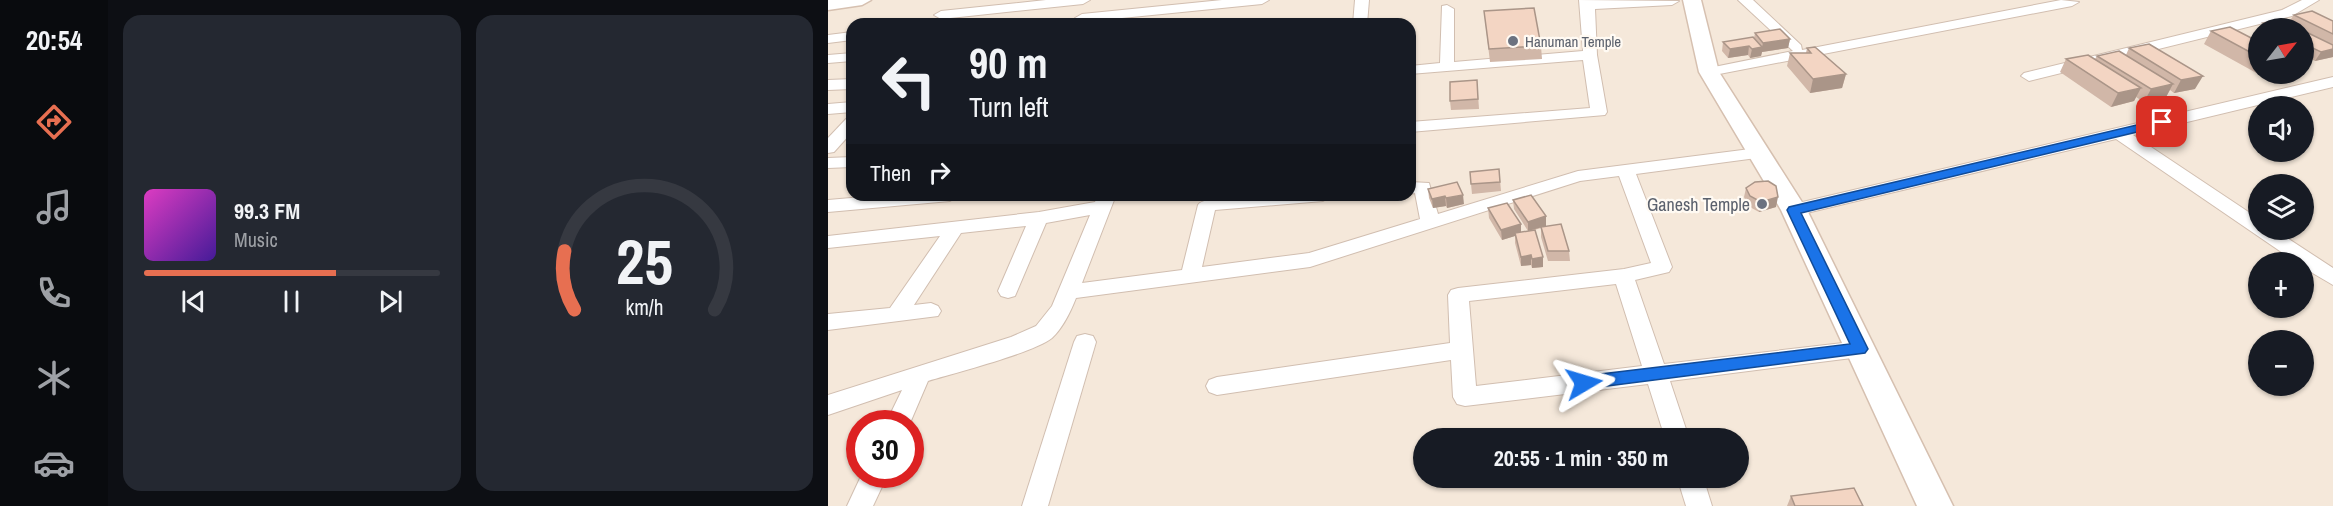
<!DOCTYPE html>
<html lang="en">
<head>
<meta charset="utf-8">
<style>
  :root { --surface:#171b24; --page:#242831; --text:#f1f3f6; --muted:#9ea1a6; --line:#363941; --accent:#e76f51 }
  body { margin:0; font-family:"Archivo Narrow",sans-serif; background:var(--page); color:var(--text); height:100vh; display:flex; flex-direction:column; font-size:22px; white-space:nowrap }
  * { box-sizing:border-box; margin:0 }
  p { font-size:20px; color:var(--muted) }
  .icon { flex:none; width:33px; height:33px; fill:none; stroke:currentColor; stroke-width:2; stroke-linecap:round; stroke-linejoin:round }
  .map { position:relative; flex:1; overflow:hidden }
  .sheet { display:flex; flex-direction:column; gap:15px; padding:15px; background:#0d0f14; width:720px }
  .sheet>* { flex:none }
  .hud { position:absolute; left:18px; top:18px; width:570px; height:183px; border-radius:18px; box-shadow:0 2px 4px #0004; background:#171b24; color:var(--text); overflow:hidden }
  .needle { width:39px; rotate:59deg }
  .tools { position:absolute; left:1420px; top:18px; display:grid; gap:12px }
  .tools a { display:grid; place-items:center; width:66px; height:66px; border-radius:50%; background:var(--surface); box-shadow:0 2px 4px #0004; font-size:30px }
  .speed { position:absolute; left:18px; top:410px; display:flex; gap:12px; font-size:30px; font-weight:700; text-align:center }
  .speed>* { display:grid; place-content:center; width:78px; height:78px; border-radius:50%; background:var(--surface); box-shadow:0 2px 4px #0004; line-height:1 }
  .speed .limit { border:9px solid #d22; background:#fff; color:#111 }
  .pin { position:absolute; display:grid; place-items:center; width:51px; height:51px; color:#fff; margin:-26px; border-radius:12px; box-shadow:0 3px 9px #0006 }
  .me { position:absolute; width:66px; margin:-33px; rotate:83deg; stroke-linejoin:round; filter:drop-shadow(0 0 4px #0008) }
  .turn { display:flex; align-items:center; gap:21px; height:126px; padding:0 24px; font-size:27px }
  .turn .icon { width:78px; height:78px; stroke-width:2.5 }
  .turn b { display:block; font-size:42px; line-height:51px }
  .then { display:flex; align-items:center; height:57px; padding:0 24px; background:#0003; gap:12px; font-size:22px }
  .sheet .widget { flex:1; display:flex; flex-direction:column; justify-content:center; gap:9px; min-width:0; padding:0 21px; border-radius:18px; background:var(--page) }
  .sheet .dial { align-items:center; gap:0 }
  .dial svg { height:156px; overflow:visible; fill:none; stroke:var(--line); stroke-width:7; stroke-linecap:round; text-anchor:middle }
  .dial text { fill:var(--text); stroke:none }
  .song { display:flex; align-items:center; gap:18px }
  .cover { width:72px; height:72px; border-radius:9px; background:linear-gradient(135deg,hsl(310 70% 55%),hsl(260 70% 35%)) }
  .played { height:6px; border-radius:3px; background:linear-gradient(90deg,var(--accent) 65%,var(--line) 65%) }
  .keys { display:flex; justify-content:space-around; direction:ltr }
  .sheet .tiles { flex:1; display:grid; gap:15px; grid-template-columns:repeat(2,1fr) }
  .trip { position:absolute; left:585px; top:428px; width:336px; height:60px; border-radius:30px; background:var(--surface); box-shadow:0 2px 4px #0004; font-weight:800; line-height:60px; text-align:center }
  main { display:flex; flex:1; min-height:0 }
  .tab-bar { display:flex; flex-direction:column; width:108px; justify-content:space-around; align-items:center; background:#090b0e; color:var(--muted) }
  .tab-bar .icon { width:42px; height:42px }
  .tab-bar .active { color:var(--accent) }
  .tab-bar b { font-size:27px; color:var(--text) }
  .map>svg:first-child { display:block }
  .residential { fill:#f5e8da; fill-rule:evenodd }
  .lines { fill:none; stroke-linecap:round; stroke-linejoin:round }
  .street-casing { stroke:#d1beb0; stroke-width:2 }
  .secondary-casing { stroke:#d6c0b0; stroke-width:3 }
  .street { fill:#fff; fill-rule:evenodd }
  .secondary { fill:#fff; fill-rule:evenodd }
  .wall { fill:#d1b7a8 }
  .shaded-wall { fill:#aa9588 }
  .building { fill:#f3d5c3; stroke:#aa9588; stroke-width:1.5 }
  .route { fill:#1a73e8; stroke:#114b97; stroke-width:1.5 }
  .worship-dot { fill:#6b7280; stroke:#fffaf3; stroke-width:2 }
  .labels { text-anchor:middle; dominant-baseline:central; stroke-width:4.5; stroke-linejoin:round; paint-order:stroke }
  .far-worship-label { font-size:15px; fill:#5b616d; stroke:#fffaf3; text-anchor:start }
  .worship-label { font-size:18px; fill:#5b616d; stroke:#fffaf3; text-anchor:end }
</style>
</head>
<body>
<main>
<nav class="tab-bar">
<b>20:54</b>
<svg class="icon active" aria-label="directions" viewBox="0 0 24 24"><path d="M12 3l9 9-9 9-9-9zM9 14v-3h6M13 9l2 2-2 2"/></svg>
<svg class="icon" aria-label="music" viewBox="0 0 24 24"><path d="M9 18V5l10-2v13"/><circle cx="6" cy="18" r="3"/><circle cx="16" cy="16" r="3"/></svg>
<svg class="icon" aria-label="phone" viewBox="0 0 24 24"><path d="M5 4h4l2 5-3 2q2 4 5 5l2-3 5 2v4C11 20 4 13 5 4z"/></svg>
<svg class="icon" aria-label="climate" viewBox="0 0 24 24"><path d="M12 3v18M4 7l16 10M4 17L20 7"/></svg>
<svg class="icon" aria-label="car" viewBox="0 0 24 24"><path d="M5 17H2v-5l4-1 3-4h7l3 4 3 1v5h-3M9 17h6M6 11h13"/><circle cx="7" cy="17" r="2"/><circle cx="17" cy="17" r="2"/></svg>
</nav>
<section class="sheet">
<div class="tiles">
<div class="widget">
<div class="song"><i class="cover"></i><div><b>99.3 FM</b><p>Music</p></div></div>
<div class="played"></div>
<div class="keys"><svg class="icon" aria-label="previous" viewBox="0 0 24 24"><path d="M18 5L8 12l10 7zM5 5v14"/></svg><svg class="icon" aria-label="pause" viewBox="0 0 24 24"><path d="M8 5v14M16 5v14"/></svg><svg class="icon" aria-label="next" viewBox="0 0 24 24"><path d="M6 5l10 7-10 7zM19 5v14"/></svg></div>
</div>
<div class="widget dial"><svg viewBox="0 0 100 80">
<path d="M14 69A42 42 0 1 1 86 69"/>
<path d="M14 69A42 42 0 0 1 9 39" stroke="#e76f51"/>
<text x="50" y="56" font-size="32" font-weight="700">25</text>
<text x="50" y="72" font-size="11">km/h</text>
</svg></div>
</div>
</section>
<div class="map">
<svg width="1505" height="506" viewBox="0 0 1505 506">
  <rect width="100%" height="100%" fill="#fdf6ec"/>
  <path class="residential" d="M 0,0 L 1505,0 L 1505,506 L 0,506 ZM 24,24 L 582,24 L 582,195 L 24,195 ZM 1431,28 L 1476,28 L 1476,74 L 1431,74 ZM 1431,106 L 1476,106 L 1476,152 L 1431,152 ZM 1431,184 L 1476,184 L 1476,230 L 1431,230 ZM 1431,262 L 1476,262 L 1476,308 L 1431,308 ZM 1431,340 L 1476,340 L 1476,386 L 1431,386 ZM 32,423 L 82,423 L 82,474 L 32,474 ZM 596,438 L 910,438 L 910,477 L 596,477 Z"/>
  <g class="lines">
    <g class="street-casing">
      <g id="street">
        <path d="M 218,0 L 262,0 L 255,4 L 113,19 L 106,15 L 113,11 Z"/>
        <path d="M 394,0 L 441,0 L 434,4 L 254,22 L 247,18 L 254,14 Z"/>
        <path d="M 527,0 L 541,0 L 539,24 L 525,24 Z"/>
        <path d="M 751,0 L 851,1 L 844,5 L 767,9 L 769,55 L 779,112 L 777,115 L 582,132 L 582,122 L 762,108 L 755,60 L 582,74 L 582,66 L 612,63 L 614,6 L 619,5 L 626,9 L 626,62 L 755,51 Z"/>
        <path d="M 910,0 L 925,0 L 973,45 L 974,50 L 1233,0 L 1251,2 L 1244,6 L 881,76 L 876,75 L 874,72 L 876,69 L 965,51 Z"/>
        <path d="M 1474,0 L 1491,0 L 1464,16 L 1201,81 L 1193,76 L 1196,73 L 1454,10 Z"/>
        <path d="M 24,32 L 24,40 L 0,43 L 0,35 Z"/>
        <path d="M 24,53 L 24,61 L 0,63 L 0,55 Z"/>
        <path d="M 1505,77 L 1505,87 L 1305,135 L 1431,219 L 1431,230 L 1447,230 L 1505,268 L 1505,285 L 1476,268 L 1476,262 L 1468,262 L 1288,139 L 966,216 L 957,210 L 966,204 Z"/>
        <path d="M 24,79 L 24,89 L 0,90 L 0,80 Z"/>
        <path d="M 24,102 L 24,112 L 0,114 L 0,104 Z"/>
        <path d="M 24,117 L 24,132 L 6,152 L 0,153 L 0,138 L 18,119 Z"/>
        <path d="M 930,148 L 938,153 L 936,157 L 808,174 L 844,267 L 841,272 L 807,280 L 836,364 L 1032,341 L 1040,343 L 1043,349 L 1040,355 L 1032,357 L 842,381 L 861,438 L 837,438 L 820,384 L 637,406 L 629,404 L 625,397 L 623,360 L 389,395 L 381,392 L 378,386 L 381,380 L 389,377 L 622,343 L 620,295 L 623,290 L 630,288 L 796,269 L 823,263 L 791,176 L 752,181 L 482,267 L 248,298 C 243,311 234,329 224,338 C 205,353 127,373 100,381 L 82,423 L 58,423 L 74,390 L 0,415 L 0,395 L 183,337 L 208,326 L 224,306 L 262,215 L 218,223 L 187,296 L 180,298 L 173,296 L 170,291 L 198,226 L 133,233 L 86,305 L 103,303 L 110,306 L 113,311 L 110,316 L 0,330 L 0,314 L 62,308 L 112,236 L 0,248 L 0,236 L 211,212 L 267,202 L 270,195 L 288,195 L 254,283 L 354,270 L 370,205 C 378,192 484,195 504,195 L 495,201 L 387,210 L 374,267 L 481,253 L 592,219 L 587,193 L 582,194 L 582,182 L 601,183 L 610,214 L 750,171 ZM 788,284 L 814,366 L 648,386 L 641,301 Z"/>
        <path d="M 24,157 L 24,167 L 0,168 L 0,158 Z"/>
        <path d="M 58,195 L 131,195 L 122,201 L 0,212 L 0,200 Z"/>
        <path d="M 257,334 L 265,336 L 268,342 L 220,506 L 194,506 L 246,342 L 249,336 Z"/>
        <path d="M 34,474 L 60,474 L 45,506 L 19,506 Z"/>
        <path d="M 849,477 L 875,477 L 884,506 L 858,506 Z"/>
      </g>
    </g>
    <g class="secondary-casing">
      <g id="secondary">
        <path d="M 0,0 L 43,0 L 34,5 L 0,10 Z"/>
        <path d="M 855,0 L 873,0 L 891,72 L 979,210 L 1125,506 L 1089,506 L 953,210 L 871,72 Z"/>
      </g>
    </g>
    <use href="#street" class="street"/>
    <use href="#secondary" class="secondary"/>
  </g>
  <g class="wall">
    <path d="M 656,11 L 713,46 L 714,59 L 662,62 Z"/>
    <path d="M 1466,15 L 1505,21 L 1505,57 L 1487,61 L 1476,55 L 1476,28 L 1432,28 L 1435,23 L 1460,23 Z"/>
    <path d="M 1383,31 L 1431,42 L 1431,74 L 1437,74 L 1432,75 L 1376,44 Z"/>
    <path d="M 927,33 L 962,39 L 960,48 L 934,52 L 933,56 L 922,58 L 920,55 L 900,58 L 894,51 L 895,42 L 926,38 Z"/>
    <path d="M 1321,44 L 1367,89 L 1346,93 L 1342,90 L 1338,97 L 1316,102 L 1308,97 L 1306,101 L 1283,107 L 1232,72 L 1238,59 L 1267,59 L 1269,56 L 1298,55 L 1301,48 Z"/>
    <path d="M 979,48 L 1018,74 L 1014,88 L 982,93 L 959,66 L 962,53 L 978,53 Z"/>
    <path d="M 649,80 L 651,109 L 623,110 L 622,101 Z"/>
    <path d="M 671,169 L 673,191 L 644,194 L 643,184 Z"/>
    <path d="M 918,188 L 948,207 L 931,212 L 920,206 L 916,197 Z"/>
    <path d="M 600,189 L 636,204 L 619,208 L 618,206 L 605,208 L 601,198 Z"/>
    <path d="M 685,200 L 718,216 L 718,226 L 741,251 L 742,261 L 720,261 L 713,237 L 713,228 L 703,231 L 715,257 L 715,267 L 704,268 L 703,265 L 693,266 L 687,243 L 687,236 L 674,240 L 661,218 L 660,208 L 693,232 L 700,231 L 686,209 Z"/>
    <path d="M 963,496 L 1035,506 L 959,506 Z"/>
  </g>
  <g class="shaded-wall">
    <path d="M 962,39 L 960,48 L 934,52 L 933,56 L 922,58 L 924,49 L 934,47 L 935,43 Z"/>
    <path d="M 921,46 L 920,55 L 900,58 L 902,49 Z"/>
    <path d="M 1505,49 L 1505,57 L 1487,61 L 1493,52 Z"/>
    <path d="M 1018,74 L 1014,88 L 982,93 L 985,79 Z"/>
    <path d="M 1375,76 L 1367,89 L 1346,93 L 1353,80 Z"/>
    <path d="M 1345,84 L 1338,97 L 1316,102 L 1323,89 Z"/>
    <path d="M 1313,88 L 1306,101 L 1283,107 L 1290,93 Z"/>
    <path d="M 635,195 L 636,204 L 619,208 L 618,198 Z"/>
    <path d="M 617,196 L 618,206 L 605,208 L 604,199 Z"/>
    <path d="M 950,197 L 948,207 L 931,212 L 933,202 Z"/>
    <path d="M 718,216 L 718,226 L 700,231 L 700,222 Z"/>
    <path d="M 693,224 L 693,234 L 687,233 L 687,236 L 674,240 L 673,230 Z"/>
    <path d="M 703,255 L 703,265 L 693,266 L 693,257 Z"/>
    <path d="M 715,257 L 715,267 L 704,268 L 704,259 Z"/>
  </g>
  <g class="building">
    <path d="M 706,8 L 713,46 L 661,49 L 656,11 Z"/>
    <path d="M 1484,11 L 1505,21 L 1505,34 L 1466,15 Z"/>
    <path d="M 1453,19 L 1472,28 L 1445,28 L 1435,23 Z"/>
    <path d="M 1402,27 L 1431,42 L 1431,57 L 1383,31 Z"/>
    <path d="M 952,29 L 962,39 L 935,43 L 927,33 Z"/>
    <path d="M 1476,31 L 1505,45 L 1505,49 L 1493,52 L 1476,44 Z"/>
    <path d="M 925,37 L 934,47 L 924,49 L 921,46 L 902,49 L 895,42 Z"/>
    <path d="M 1321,44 L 1375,76 L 1353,80 L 1301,48 Z"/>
    <path d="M 987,47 L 1018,74 L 985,79 L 962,53 L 983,53 L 979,48 Z"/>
    <path d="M 1291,51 L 1345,84 L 1323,89 L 1269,56 Z"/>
    <path d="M 1260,55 L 1313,88 L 1290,93 L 1238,59 Z"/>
    <path d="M 649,80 L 650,99 L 622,101 L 622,82 Z"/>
    <path d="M 671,169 L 672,182 L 643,184 L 642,172 Z"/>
    <path d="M 940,181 L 948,186 L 950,197 L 933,202 L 922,196 L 918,188 L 927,182 Z"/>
    <path d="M 629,182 L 635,195 L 618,198 L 617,196 L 604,199 L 600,189 Z"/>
    <path d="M 703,195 L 718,216 L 700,222 L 685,200 Z"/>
    <path d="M 679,203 L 693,224 L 673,230 L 660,208 Z"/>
    <path d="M 733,224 L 741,251 L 720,251 L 713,227 Z"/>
    <path d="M 707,230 L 715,257 L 704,259 L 703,255 L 693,257 L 687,233 Z"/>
    <path d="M 1026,488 L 1035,506 L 967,506 L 963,496 Z"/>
  </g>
  <path class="route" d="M 1334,119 L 1339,122 L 1338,125 L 973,213 L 1040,349 L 1037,353 L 756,389 L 748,383 L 756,376 L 1022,344 L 959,210 L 961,207 Z"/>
  <g class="worship-dot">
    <circle cx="685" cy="41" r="6"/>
    <circle cx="934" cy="204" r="6"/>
  </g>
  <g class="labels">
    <g class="far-worship-label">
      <text x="697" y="41">Hanuman Temple</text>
    </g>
    <g class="worship-label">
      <text x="922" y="204">Ganesh Temple</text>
    </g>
  </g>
</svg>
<div class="tools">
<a><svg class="needle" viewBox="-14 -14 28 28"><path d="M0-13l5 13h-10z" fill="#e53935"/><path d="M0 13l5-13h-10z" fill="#9ea1a6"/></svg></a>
<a><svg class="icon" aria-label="sound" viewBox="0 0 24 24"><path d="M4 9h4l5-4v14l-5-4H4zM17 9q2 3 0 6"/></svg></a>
<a><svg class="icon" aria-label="layers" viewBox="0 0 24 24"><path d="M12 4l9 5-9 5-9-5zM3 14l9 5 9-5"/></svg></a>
<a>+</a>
<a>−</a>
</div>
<div class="speed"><div class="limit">30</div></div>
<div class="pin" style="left:1334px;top:122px;background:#d93025"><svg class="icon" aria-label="arrive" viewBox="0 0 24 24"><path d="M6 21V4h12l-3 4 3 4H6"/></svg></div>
<svg class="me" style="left:756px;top:383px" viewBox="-20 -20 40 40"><path d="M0-17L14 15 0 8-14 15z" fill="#1a73e8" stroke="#fff" stroke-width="4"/></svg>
<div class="trip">20:55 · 1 min · 350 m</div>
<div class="hud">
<div class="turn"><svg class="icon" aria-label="left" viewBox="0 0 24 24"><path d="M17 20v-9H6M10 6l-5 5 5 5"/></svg><div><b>90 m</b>Turn left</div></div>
<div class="then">Then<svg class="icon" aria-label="right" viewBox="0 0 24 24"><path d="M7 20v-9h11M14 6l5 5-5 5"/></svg></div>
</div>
</div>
</main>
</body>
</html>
